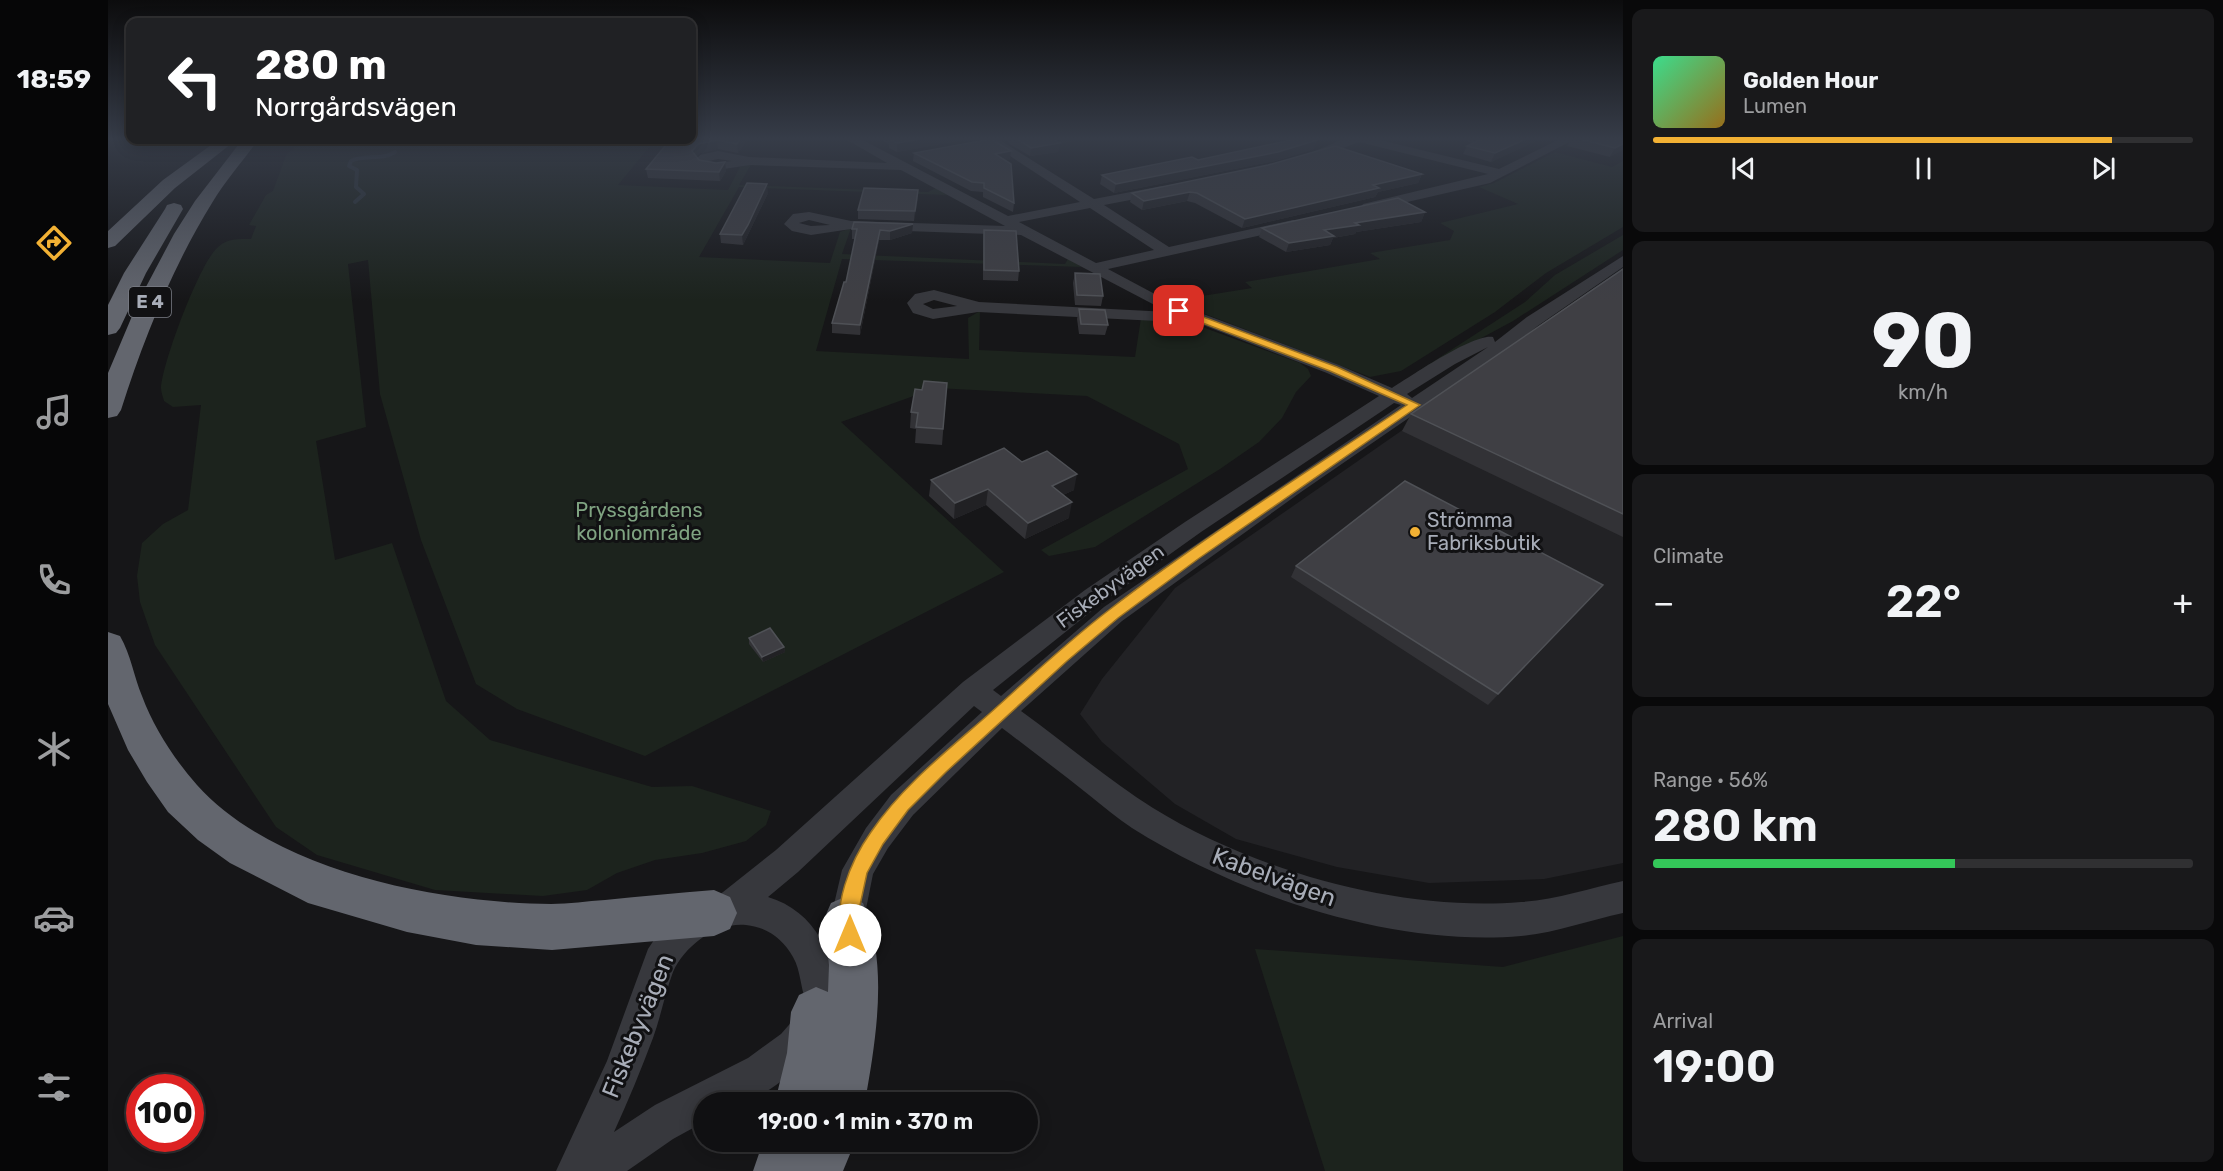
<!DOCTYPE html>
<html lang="en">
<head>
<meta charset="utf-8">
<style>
  :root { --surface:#101012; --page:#19191b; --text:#f1f3f6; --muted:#9c9d9f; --line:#303032; --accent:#f2b134 }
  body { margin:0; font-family:Rubik,sans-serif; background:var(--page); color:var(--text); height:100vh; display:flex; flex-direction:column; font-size:22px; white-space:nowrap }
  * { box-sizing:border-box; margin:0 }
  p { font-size:20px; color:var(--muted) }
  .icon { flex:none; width:33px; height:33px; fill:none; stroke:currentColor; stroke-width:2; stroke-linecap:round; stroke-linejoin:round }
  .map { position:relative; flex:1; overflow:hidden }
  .drawer { display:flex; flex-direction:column; gap:9px; padding:9px; background:#09090a; width:600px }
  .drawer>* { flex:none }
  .hud { position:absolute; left:18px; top:18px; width:570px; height:126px; border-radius:12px; box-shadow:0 3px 15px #0003,0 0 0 2px var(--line); background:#202124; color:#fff; overflow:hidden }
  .speed { position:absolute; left:18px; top:1074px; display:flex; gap:12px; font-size:30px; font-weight:700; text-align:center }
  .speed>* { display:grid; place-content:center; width:78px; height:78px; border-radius:50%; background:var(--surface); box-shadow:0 3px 15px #0003,0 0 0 2px var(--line); line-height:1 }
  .speed .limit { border:9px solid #d22; background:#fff; color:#111 }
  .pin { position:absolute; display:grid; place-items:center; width:51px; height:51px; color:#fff; margin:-26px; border-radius:12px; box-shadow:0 3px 9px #0006 }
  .me { position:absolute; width:66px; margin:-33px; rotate:0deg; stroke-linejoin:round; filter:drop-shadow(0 0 4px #0008) }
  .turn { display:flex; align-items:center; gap:21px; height:126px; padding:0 30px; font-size:27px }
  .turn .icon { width:78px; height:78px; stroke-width:2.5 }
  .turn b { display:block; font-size:42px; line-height:51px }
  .big { font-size:45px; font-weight:600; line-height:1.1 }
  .drawer .tile { flex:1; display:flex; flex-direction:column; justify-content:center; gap:9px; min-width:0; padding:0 21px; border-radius:12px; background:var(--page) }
  .drawer .dial { align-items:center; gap:0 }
  .dial b { font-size:78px; line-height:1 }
  .song { display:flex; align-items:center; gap:18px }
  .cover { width:72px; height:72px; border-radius:9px; background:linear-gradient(135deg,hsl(150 70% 55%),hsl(40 70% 35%)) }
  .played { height:6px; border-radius:3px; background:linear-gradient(90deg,var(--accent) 85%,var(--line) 85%) }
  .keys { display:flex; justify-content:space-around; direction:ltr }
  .heat { display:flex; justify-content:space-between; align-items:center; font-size:33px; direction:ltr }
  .charge { height:9px; border-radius:4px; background:linear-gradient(90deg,#34c759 56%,var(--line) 0) }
  .trip { position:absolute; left:585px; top:1092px; width:345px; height:60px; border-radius:30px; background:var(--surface); box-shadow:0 3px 15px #0003,0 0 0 2px var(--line); font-weight:600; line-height:60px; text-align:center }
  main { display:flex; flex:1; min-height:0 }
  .tab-bar { display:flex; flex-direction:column; width:108px; justify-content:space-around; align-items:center; background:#060607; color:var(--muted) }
  .tab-bar .icon { width:42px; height:42px }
  .tab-bar .selected { color:var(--accent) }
  .tab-bar b { font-size:27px; color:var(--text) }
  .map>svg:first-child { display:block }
  .built { fill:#222225 }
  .green { fill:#1c231d }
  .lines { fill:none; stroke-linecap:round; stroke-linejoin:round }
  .stream { stroke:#2c353c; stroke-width:4 }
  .minor { fill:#37383d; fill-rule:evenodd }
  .highway { fill:#63666e; fill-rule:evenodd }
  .wall { fill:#323236 }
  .shaded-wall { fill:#212124 }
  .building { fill:#3f3f44; stroke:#4f5156; stroke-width:1.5 }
  .route { fill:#f2b134; stroke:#9d7322; stroke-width:1.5 }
  .poi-dot { fill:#f2b134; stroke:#111113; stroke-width:2 }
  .labels { text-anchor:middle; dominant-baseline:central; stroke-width:6; stroke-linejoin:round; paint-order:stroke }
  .shield { fill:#111113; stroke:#7b7e86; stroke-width:1.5 }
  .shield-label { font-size:18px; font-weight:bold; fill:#a8adb8 }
  .park-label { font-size:20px; fill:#7fa381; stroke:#111113 }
  .poi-label { font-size:20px; fill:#a8adb8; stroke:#111113; text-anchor:start }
  .street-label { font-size:20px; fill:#a8adb8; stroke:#111113 }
  .near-street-label { font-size:24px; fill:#a8adb8; stroke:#111113 }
</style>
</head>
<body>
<main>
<nav class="tab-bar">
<b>18:59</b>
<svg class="icon selected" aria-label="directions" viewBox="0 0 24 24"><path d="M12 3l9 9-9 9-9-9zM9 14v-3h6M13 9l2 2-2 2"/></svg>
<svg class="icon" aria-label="music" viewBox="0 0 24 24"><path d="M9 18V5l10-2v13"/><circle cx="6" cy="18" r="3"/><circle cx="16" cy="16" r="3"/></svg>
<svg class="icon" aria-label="phone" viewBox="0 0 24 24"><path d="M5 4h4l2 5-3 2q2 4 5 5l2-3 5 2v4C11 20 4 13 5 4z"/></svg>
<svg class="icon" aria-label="climate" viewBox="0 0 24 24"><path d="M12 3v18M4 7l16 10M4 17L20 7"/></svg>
<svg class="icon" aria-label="car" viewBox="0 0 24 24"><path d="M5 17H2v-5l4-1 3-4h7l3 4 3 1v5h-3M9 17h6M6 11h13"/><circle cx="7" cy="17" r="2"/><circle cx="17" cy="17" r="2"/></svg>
<svg class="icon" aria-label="filters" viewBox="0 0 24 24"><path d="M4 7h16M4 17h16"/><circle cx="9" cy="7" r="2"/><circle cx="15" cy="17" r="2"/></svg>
</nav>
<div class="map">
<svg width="1515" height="1171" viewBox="0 0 1515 1171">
  <rect width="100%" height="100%" fill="#161618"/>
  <path class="built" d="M 1515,277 L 1515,863 L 1436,879 L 1321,883 L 1229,867 L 1128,839 L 1067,804 L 994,742 L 972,714 L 994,679 L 1067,588 Z"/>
  <g class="green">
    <path d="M 190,140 L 547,140 L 510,185 L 620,190 L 632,167 L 644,163 L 631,185 L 820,192 L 828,188 L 839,195 L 631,187 L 591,257 L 722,263 L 732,232 L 743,228 L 734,254 L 957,264 L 960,259 L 974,267 L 734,259 L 708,351 L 861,359 L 860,318 L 872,311 L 871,350 L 1027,357 L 1033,318 L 1086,324 L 1192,363 L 1200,369 L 1203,376 L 1188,392 L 1174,418 L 1151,442 L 1112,469 L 987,547 L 941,556 L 933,550 L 1080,469 L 1071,444 L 979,396 L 828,388 L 733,422 L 896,572 L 537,756 L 409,709 L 368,684 L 313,540 L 272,394 L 260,260 L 240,264 L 258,427 L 208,441 L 227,560 L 284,543 L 338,701 L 382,740 L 544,787 L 584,786 L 663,811 L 658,825 L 638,841 L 594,853 L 547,860 L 509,873 L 479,890 L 435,896 L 327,890 L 209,855 L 168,827 L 47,645 L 32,602 L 29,576 L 34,543 L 55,524 L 80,510 L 93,405 L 65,407 L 56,401 C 55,397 53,392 53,388 C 55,361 90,268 108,249 C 118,238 130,239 143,239 L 148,226 L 141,225 L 158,195 L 165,191 L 179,153 L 185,150 Z"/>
    <path d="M 1447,152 L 1504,167 L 1515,161 L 1515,227 L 1438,273 L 1387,312 L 1293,371 L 1262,377 L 1063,301 L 1144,288 L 1137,282 L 1272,259 L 1262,253 L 1342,240 L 1346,231 L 1332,223 L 1410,204 L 1371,187 L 1386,183 Z"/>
    <path d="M 1515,235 L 1515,250 L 1405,321 L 1303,376 L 1417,302 L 1447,275 Z"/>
    <path d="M 1515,936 L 1515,1171 L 1217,1171 L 1147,949 L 1395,967 Z"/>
  </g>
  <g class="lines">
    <path class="stream" d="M 247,202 L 256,194 L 248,187 L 249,170 L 241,166 L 243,161 C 257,154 273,161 287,152"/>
    <g class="minor">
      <path d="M 734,137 L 749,137 L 900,216 L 972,202 L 873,137 L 887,137 L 986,199 L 1054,186 L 1059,187 L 1060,190 L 1059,193 L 996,205 L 1061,247 L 1185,220 L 1190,221 L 1192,224 L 1190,227 L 1000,269 L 1058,300 L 1231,365 L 1284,388 C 1303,376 1366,333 1385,337 L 1387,342 L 1419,317 L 1515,256 L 1515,267 L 1431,325 L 1388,358 L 1193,492 L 1014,621 L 913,711 C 956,742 999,779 1045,808 C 1147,871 1292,912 1413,902 C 1447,900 1482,888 1515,881 L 1515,913 C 1482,920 1447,933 1413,936 C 1284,947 1132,896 1024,828 C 1009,818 995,806 981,795 C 952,772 923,750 894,728 L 805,815 L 780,848 L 765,874 L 756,919 L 722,1001 L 710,1007 L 698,1001 C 692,987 693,971 685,957 C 675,939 659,927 638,925 C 609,922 577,945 565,972 C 557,993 553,1016 545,1038 C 533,1070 520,1101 506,1132 L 547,1105 L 640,1058 L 673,1034 L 687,1018 L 700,1013 L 713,1018 L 718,1031 C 708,1056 660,1098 633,1102 C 622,1105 608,1102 596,1102 L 596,1122 L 565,1139 L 519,1171 L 448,1171 L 499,1061 L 540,949 L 552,931 L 564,919 L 577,910 L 610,896 L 668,850 L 855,682 L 977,590 L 1077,522 L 1271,396 L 1219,373 L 1077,318 L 1070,322 L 870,312 L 825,319 L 805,313 L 799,303 L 807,294 L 826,290 L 871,302 L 1060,312 L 913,235 L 743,229 L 703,235 L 684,231 L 676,224 L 685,214 L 701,212 L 743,221 L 897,226 L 793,170 L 642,165 L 609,170 L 593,167 L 587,161 L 592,155 L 610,151 L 641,157 L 779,163 ZM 610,159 L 624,161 L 609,163 L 601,161 ZM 982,208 L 1046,250 L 988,263 L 911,222 ZM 701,220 L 722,225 L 703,226 L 691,223 ZM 826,300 L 849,306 L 825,309 L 815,304 ZM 1380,347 L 1304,398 L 1299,394 L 1347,364 ZM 1286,403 L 1293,405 L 996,607 L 893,696 L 885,690 L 995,602 L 1093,532 ZM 866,706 L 874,712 L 783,795 L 758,828 L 734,870 L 723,917 L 713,940 C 701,918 683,904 660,897 L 690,872 Z"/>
      <path d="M 1240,137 L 1260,137 L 1391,169 L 1456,137 L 1471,137 L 1382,183 L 1260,211 L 1253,207 L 1255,204 L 1380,174 L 1251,142 L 1203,160 L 1199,161 L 1193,157 Z"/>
    </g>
    <g class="highway">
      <path d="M 110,140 L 128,140 L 67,188 L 7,246 L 0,248 L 0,231 L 55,180 Z"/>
      <path d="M 134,140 L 150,140 C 135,161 117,181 104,203 C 64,268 36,338 13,410 L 9,416 L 0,418 L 0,373 L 30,302 L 66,234 L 87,201 Z"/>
      <path d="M 66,203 L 73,205 L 75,209 L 38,273 L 12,328 L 8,333 L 0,335 L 0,305 L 16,273 L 57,209 L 59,205 Z"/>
      <path d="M 0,632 L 12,636 C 23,655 26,677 34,696 C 46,728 66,759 89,785 C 167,872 330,903 443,904 C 461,904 479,901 497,900 C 533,896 570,893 606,890 L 622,897 L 629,913 L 622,929 L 606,936 L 444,950 L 368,945 L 299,932 L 200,903 L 122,863 L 90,840 L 60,812 L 39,782 L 20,750 L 0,704 Z"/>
      <path d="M 739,896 L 755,903 C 781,964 768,1039 757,1102 L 667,1102 L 679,1053 L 683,1012 L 691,995 L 708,987 L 720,992 L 721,965 L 716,919 L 723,903 Z"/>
      <path d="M 655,1142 L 747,1142 L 735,1171 L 645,1171 Z"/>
    </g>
  </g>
  <g class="wall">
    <path d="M 584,137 L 636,137 L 637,143 L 630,153 L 610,149 L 592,153 L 588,156 L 591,160 L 608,163 L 617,162 L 618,171 L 612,181 L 540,178 L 538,169 Z"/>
    <path d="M 768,137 L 871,137 L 789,152 L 781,148 L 781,144 Z"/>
    <path d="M 901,137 L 993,137 L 952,143 L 950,152 L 922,156 L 900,143 Z"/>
    <path d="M 1343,137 L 1451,137 L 1442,141 L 1432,139 L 1383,162 L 1355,154 L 1359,146 L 1365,143 Z"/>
    <path d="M 1464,137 L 1515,137 L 1502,157 L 1459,146 Z"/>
    <path d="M 1206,149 L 1167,161 L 1006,193 L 992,184 L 994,175 L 1090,160 Z"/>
    <path d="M 806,153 L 902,160 L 898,160 L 906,203 L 905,212 L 875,197 L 875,192 L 863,191 L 805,161 Z"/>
    <path d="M 1314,174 L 1310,183 L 1270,192 L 1267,197 L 1134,228 L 1087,203 L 1079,201 L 1034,210 L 1022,202 L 1024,193 Z"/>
    <path d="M 810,190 L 806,221 L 750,219 L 750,210 Z"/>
    <path d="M 660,193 L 635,245 L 613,243 L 612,234 Z"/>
    <path d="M 1317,212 L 1313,222 L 1248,232 L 1247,234 L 1225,238 L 1222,245 L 1178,252 L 1151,237 L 1154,228 Z"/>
    <path d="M 805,224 L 804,233 L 782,240 L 771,240 L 752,335 L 724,333 L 724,323 L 738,282 L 747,239 L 744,239 L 744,229 Z"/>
    <path d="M 876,230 L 911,271 L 910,281 L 875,280 L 875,240 Z"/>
    <path d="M 1515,269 L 1515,537 L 1294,431 L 1303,414 Z"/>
    <path d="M 967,273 L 995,296 L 993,306 L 967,305 L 965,283 Z"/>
    <path d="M 971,309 L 1000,325 L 997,335 L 971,334 L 969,319 Z"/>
    <path d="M 839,383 L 834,445 L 807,443 L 808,429 L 802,428 L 803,412 L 814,390 Z"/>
    <path d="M 914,462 L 966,490 L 955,495 L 961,518 L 917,539 L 878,505 L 846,519 L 821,496 L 823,480 Z"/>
    <path d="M 1188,566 L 1495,585 L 1380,705 L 1183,577 Z"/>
    <path d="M 641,638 L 676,647 L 677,652 L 655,662 L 641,644 Z"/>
  </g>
  <g class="shaded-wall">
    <path d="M 634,137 L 636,137 L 637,143 L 630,153 L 629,144 Z"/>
    <path d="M 825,137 L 871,137 L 789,152 L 789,143 Z"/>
    <path d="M 944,137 L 993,137 L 952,143 L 950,152 L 922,156 L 923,148 Z"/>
    <path d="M 1422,137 L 1433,137 L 1432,139 L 1383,162 L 1387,153 Z"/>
    <path d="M 1444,137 L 1451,137 L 1442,141 Z"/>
    <path d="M 609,140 L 610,149 L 592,153 L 585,160 L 584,151 L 590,144 Z"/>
    <path d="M 1209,140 L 1206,149 L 1167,161 L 1006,193 L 1008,184 Z"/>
    <path d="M 1515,144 L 1515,150 L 1502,157 L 1507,148 Z"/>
    <path d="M 903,151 L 902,160 L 886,162 L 887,154 Z"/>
    <path d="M 617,162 L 618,171 L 612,181 L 611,172 Z"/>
    <path d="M 1314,174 L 1310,183 L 1270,192 L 1267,197 L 1134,228 L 1137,219 L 1265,185 Z"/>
    <path d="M 659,184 L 660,193 L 635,245 L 634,235 Z"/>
    <path d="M 810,190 L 810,200 L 806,221 L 807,211 Z"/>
    <path d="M 1082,192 L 1079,201 L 1034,210 L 1036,201 Z"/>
    <path d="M 1317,212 L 1313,222 L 1248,232 L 1247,234 L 1225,238 L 1222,245 L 1178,252 L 1181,243 L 1216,230 L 1247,223 Z"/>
    <path d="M 805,224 L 804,233 L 782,240 L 782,231 Z"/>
    <path d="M 772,230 L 771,240 L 752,335 L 752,325 Z"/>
    <path d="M 969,474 L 966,490 L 941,501 L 944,486 Z"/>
    <path d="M 880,489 L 878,505 L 846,519 L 847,503 Z"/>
    <path d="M 964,502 L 961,518 L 917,539 L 920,523 Z"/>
    <path d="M 676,647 L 677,652 L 655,662 L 654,657 Z"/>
  </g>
  <g class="building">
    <path d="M 584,137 L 634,137 L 629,144 L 609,140 L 590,144 L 584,151 L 591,160 L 608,163 L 617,162 L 611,172 L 538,169 L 562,140 L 584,140 Z"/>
    <path d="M 784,137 L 825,137 L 789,143 L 781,139 L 789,139 Z"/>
    <path d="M 906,137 L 946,137 L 947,138 L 944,139 L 952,143 L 923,148 Z"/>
    <path d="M 1197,137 L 1209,140 L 1170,152 L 1008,184 L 994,175 L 1084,157 L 1090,160 Z"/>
    <path d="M 1378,137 L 1422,137 L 1387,153 L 1359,146 Z"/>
    <path d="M 1464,137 L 1515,137 L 1515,144 L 1507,148 Z"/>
    <path d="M 883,139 L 903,151 L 887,154 L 903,164 L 906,203 L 876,188 L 876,183 L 864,182 L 806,153 Z"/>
    <path d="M 1227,146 L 1314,174 L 1265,185 L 1271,188 L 1137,219 L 1089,193 L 1082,192 L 1036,201 L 1024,193 L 1160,165 Z"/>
    <path d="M 639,183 L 659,184 L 640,225 L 634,235 L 612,234 Z"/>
    <path d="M 756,188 L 810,190 L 807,211 L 750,210 Z"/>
    <path d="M 1290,198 L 1317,212 L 1247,223 L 1251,225 L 1216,230 L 1226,236 L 1181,243 L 1154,228 Z"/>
    <path d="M 746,222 L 805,224 L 782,231 L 772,230 L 752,325 L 724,323 L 736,282 L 738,282 L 749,229 L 744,229 Z"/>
    <path d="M 876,230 L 908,231 L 911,271 L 876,270 Z"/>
    <path d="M 1515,269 L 1515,514 L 1303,414 Z"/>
    <path d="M 967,273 L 992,274 L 995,296 L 969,295 Z"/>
    <path d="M 971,309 L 997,310 L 1000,325 L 973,324 Z"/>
    <path d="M 816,381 L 839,383 L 835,429 L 808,427 L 810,413 L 803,412 L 807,389 L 814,390 Z"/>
    <path d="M 896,448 L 914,462 L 939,451 L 969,474 L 944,486 L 964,502 L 920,523 L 880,489 L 847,503 L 823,480 Z"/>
    <path d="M 1297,481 L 1495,585 L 1390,694 L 1188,566 Z"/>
    <path d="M 662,628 L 676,647 L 654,657 L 641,638 Z"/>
  </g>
  <linearGradient id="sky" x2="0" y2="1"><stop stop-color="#0c0c0d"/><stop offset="0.46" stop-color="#363c48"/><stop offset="1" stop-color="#363c48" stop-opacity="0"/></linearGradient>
  <rect width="1515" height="301" fill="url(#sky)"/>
  <path class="route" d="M 1068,309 L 1074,309 L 1229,367 L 1312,405 L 1090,559 L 1010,618 L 959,661 L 838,772 L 800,810 L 775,844 L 759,873 L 749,919 L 752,935 L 749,942 L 742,945 L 736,942 C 722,909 743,860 763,832 C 794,786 840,750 881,714 C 920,679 959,642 1001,610 C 1096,537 1199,472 1299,405 L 1222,371 L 1068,313 Z"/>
  <circle class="poi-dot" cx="1307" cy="532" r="6"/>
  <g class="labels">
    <rect class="shield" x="21" y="287" width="42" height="30" rx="4.5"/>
    <g class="shield-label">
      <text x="42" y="302">E 4</text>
    </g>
    <g class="park-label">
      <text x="531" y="510">Pryssgårdens<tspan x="531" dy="23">koloniområde</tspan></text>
    </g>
    <g class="poi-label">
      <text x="1319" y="520">Strömma<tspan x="1319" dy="23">Fabriksbutik</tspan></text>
    </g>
    <g class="street-label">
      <text transform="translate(1002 586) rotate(-36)">Fiskebyvägen</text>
    </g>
    <g class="near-street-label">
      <text transform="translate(1166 877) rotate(20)">Kabelvägen</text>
      <text transform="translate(530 1026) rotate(-68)">Fiskebyvägen</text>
    </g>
  </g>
</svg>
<div class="speed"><div class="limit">100</div></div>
<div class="pin" style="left:1071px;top:311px;background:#d93025"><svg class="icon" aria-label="arrive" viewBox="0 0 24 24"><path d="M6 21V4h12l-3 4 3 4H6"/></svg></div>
<svg class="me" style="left:742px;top:935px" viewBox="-20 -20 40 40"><circle r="19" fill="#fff"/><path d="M0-13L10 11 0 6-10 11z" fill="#f2b134"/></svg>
<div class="trip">19:00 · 1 min · 370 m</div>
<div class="hud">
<div class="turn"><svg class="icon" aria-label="left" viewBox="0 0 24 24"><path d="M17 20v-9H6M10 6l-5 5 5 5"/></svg><div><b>280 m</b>Norrgårdsvägen</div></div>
</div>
</div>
<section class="drawer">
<div class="tile">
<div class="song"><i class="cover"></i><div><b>Golden Hour</b><p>Lumen</p></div></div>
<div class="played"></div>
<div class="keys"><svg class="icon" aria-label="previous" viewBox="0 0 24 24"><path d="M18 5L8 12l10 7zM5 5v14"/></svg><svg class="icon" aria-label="pause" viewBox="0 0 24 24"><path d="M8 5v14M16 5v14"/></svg><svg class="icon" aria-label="next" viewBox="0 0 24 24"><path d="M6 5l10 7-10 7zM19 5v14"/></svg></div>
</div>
<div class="tile dial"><b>90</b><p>km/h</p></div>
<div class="tile"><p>Climate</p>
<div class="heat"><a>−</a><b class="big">22°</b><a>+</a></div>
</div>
<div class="tile"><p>Range · 56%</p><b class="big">280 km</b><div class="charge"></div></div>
<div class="tile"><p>Arrival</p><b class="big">19:00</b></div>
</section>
</main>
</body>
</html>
